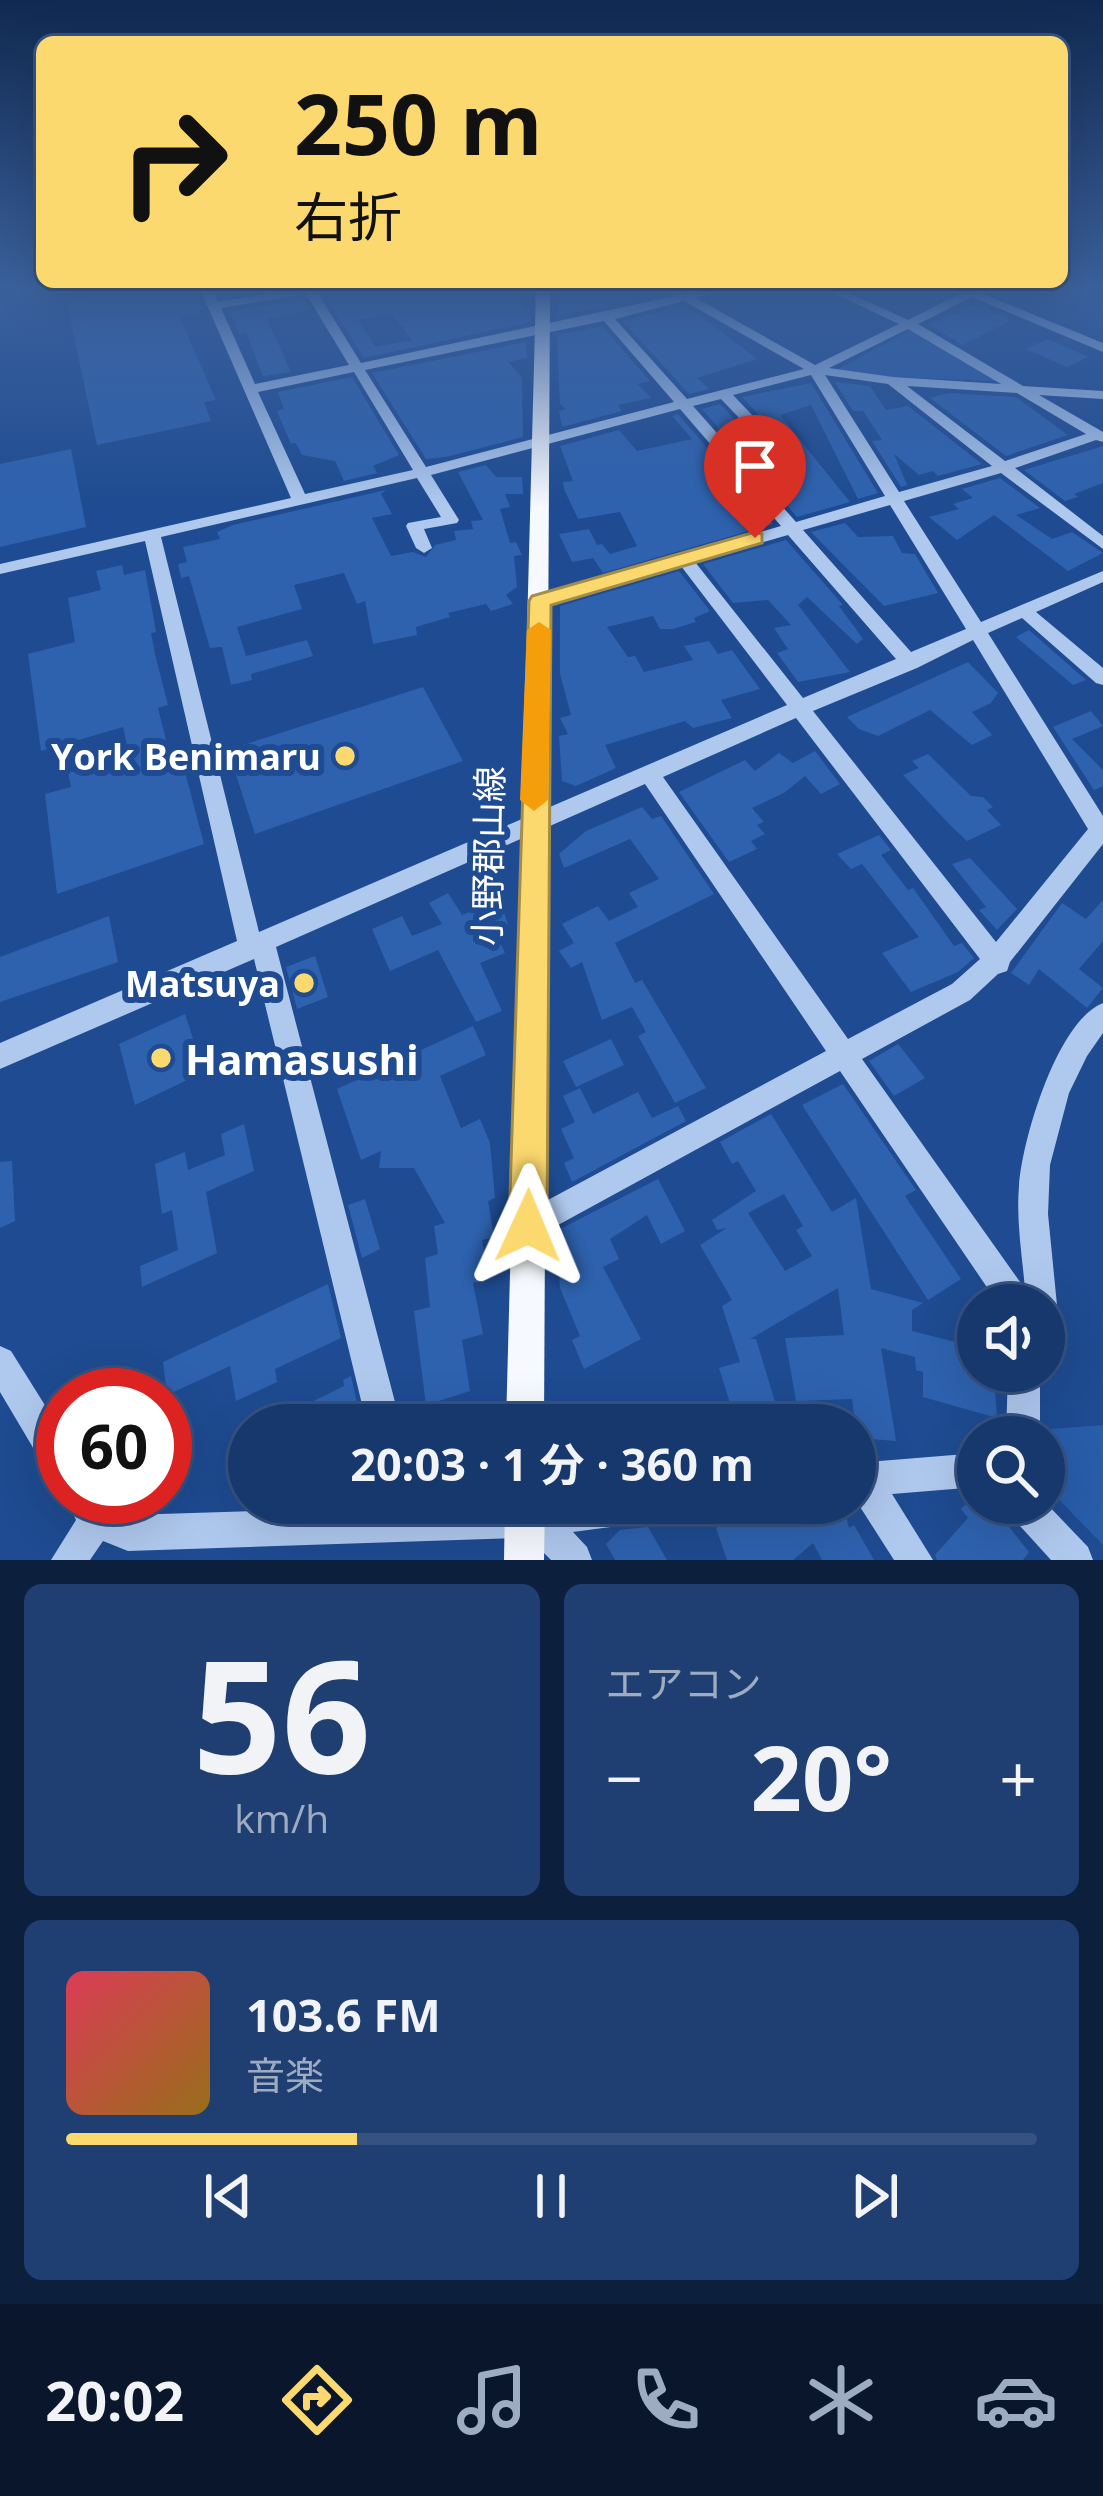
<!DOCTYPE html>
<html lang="ja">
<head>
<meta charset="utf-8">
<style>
  :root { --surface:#16386d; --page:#1f3f72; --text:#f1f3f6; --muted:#9eacc2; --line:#355280; --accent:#fcd96f }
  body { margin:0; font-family:"Open Sans","Noto Sans JP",sans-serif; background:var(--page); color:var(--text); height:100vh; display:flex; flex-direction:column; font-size:45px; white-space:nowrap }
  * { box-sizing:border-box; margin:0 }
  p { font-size:39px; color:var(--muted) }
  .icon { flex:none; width:66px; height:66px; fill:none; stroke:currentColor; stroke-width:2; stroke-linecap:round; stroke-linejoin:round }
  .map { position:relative; height:1560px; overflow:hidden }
  .side { display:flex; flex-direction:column; gap:24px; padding:24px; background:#0c1f3c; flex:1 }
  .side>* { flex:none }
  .banner { position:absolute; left:36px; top:36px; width:1032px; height:252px; border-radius:18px; box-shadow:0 12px 48px #0002,0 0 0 3px var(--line); background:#fcd96f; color:#111; overflow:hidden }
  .fabs { position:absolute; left:957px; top:1284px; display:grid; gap:24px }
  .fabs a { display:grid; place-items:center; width:108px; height:108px; border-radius:50%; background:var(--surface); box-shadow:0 12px 48px #0002,0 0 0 3px var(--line); font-size:60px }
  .speed { position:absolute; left:36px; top:1368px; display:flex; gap:24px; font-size:60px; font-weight:700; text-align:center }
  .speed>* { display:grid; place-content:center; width:156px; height:156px; border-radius:50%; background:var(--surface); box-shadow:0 12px 48px #0002,0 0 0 3px var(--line); line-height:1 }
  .speed .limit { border:18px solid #d22; background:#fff; color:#111 }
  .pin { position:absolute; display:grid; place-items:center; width:102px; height:102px; color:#fff; margin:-123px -51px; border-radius:50% 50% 50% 0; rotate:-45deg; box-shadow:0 0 12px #0007 }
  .pin .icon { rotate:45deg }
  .me { position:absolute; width:132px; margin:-66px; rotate:1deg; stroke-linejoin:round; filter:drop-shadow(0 0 9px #0008) }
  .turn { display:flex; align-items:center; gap:42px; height:252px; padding:0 60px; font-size:54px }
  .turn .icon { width:156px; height:156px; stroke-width:2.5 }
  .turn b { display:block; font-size:84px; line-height:102px }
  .big { font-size:90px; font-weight:700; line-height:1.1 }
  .side .tile { flex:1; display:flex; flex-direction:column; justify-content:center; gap:18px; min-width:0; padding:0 42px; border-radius:18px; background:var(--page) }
  .side .dial { align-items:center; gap:0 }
  .dial b { font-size:156px; line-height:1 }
  .song { display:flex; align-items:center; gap:36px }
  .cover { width:144px; height:144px; border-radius:18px; background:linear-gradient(135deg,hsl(350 70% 55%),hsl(40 70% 35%)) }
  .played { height:12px; border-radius:6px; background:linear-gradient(90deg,var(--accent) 30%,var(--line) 30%) }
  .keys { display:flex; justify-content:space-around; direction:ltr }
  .heat { display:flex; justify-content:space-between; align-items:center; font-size:66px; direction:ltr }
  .side .tiles { flex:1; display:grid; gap:24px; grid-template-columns:1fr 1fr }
  .tile:last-child { grid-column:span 2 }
  .trip { position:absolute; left:228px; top:1404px; width:648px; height:120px; border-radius:60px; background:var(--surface); box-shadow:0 12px 48px #0002,0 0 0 3px var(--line); font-weight:700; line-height:120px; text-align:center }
  .tabs { display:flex; height:192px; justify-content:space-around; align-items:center; background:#09162c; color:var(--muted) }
  .tabs .icon { width:84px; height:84px }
  .tabs .active { color:var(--accent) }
  .tabs b { font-size:54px; color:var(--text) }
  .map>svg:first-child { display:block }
  .green { fill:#285daa }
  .building { fill:#2e62af; fill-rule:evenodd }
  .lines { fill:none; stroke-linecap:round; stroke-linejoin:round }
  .minor { fill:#afc9ee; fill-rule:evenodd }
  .major { fill:#f6f9ff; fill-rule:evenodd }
  .route { fill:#fcd96f; stroke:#a48d48; stroke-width:3 }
  .slow { fill:#f59e0b }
  .poi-dot { fill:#fcd96f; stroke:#1e4b91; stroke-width:4.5 }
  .labels { text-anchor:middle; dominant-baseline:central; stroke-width:12; stroke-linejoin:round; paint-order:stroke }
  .poi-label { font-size:36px; font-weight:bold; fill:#fff; stroke:#1e4b91; text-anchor:end }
  .street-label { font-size:36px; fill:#fff; stroke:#1e4b91 }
  .near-poi-label { font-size:42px; font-weight:bold; fill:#fff; stroke:#1e4b91; text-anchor:start }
</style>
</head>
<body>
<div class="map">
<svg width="1103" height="1560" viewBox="0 0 1103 1560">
  <rect width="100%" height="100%" fill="#1e4b91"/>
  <g class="green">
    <path d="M 909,331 L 915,332 L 997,381 L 844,375 L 836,370 Z"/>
    <path d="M 1103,1425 L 1103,1545 L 1044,1484 L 1044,1437 L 1038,1437 L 1038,1430 Z"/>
  </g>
  <g class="building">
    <path d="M 64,289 L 196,289 L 200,313 L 179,316 L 216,400 L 204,402 L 211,421 L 97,445 Z"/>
    <path d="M 340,289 L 509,289 L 531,314 L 531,322 L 364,358 L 323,293 ZM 392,314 L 412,340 L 375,347 L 359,320 Z"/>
    <path d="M 559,289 L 660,289 L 663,294 L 558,316 Z"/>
    <path d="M 304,299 L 310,310 L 267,318 L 291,372 L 263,376 L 246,332 L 239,334 L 230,311 Z"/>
    <path d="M 976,305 L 1012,320 L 962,345 L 928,324 Z"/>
    <path d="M 683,306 L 701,316 L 757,359 L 697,378 L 709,389 L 689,394 L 623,321 Z"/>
    <path d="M 602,326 L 650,381 L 638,384 L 651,398 L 618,405 L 622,411 L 562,427 L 559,411 L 566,409 L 560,404 L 557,335 Z"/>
    <path d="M 1048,339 L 1066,347 L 1088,357 L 1067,367 L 1026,349 Z"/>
    <path d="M 526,342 L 527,358 L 508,362 L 522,378 L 523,437 L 446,457 L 426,459 L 372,373 Z"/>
    <path d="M 352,377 L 399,455 L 373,466 L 377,473 L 344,481 L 335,461 L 302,455 L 296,443 L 291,444 L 277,411 L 284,409 L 278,392 Z"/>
    <path d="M 835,382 L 870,386 L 886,410 L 908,406 L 982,464 L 938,476 L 932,471 L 919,475 L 894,454 L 907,485 L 901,487 L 872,441 L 882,440 L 863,411 L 853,411 Z"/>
    <path d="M 811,383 L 878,493 L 858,499 L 811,405 L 780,415 L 850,502 L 797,517 L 702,409 L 720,404 L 762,448 L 775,449 L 778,436 L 742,397 Z"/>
    <path d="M 948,393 L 1016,397 L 1068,435 L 1006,456 L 930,398 Z"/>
    <path d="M 678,414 L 773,524 L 603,573 L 593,558 L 572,562 L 559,534 L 589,529 L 597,545 L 602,544 L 610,554 L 637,546 L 620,512 L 578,519 L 564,489 L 563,482 L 573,481 L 560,446 L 619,430 L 637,451 L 692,439 L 672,416 Z"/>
    <path d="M 1103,446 L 1103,483 L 1074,494 L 1078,497 L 1065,501 L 1024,470 Z"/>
    <path d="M 71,449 L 86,527 L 0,547 L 0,464 Z"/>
    <path d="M 486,465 L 496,477 L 522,477 L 523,494 L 505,494 L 510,507 L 500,509 L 510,543 L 516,542 L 522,555 L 514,556 L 517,587 L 506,595 L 513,604 L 491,611 L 486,604 L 448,613 L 450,617 L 416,627 L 417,635 L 373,644 L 365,601 L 357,604 L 344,573 L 294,585 L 302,609 L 237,627 L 246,656 L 307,640 L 313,656 L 251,674 L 252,680 L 231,685 L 222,647 L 210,648 L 189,576 L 181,578 L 178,564 L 187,562 L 183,547 L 220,539 L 217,532 L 233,525 L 386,490 L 381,494 L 392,514 L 372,518 L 391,556 L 413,552 L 426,557 L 435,545 L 456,540 L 454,531 L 473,529 L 471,521 L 483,520 L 458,472 Z"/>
    <path d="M 1000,478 L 1040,508 L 1016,515 L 1052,539 L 1072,532 L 1103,553 L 1068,571 L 994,515 L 957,540 L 929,517 L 959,509 L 953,504 L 973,498 L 962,489 Z"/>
    <path d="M 845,523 L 858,537 L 893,536 L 902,553 L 915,554 L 938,593 L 884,606 L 811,532 Z"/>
    <path d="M 786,540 L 843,605 L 839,606 L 863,639 L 857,644 L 807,597 L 798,605 L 850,672 L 798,682 L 777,653 L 788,649 L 774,628 L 791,625 L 768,600 L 733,603 L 703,564 Z"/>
    <path d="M 122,565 L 124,575 L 145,570 L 156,632 L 151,633 L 155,654 L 168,705 L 158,708 L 170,756 L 180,753 L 204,844 L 57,894 L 45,794 L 71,787 L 68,773 L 129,755 L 123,727 L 41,751 L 28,654 L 75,642 L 68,598 L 101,590 L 96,571 Z"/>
    <path d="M 679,571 L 710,611 L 694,618 L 696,622 L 673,629 L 660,629 L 653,616 L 607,627 L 628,657 L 635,656 L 644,672 L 693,660 L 684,646 L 709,641 L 718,654 L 732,650 L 760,689 L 721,700 L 732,718 L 693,728 L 685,721 L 605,745 L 616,768 L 576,786 L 562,781 L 559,736 L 568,734 L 560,718 L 571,715 L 560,674 L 560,606 Z"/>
    <path d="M 1029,630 L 1086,680 L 1073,685 L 1016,637 Z"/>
    <path d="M 968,662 L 998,693 L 991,703 L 972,712 L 992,735 L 972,745 L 930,710 L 878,736 L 859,729 L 847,717 Z"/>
    <path d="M 423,687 L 463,761 L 255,834 L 228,750 Z"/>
    <path d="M 1091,711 L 1103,726 L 1072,739 L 1103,770 L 1103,786 L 1094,790 L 1053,727 Z"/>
    <path d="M 815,751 L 840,784 L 821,794 L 805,776 L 784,793 L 752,808 L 764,822 L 757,825 L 765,834 L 751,841 L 757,849 L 729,862 L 679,792 L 745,760 L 755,771 L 779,753 L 793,763 Z"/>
    <path d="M 928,754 L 971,796 L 983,797 L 993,807 L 987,810 L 1001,825 L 967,841 L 952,827 L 903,775 L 919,768 L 912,761 Z"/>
    <path d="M 642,807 L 652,819 L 661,816 L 714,894 L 615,943 L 635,983 L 642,980 L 706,1088 L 675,1103 L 638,1036 L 646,1032 L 632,1007 L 602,1020 L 582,962 L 571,968 L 559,951 L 574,943 L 562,924 L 598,906 L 609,921 L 638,907 L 629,893 L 659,879 L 630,839 L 564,868 L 559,854 L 586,831 Z"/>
    <path d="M 879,835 L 891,850 L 881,855 L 908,890 L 913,888 L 954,946 L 962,943 L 974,958 L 958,972 L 911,992 L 882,953 L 919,937 L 862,864 L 851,869 L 837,854 Z"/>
    <path d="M 970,858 L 1017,909 L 997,930 L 979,910 L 986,907 L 952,864 Z"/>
    <path d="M 448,893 L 462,915 L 500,900 L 508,925 L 495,932 L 505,953 L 480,963 L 502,1011 L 476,1022 L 438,950 L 390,971 L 372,929 L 402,916 L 412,936 L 442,924 L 429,903 Z"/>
    <path d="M 1103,900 L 1103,941 L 1079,969 L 1103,988 L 1087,1008 L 1039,969 L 1029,985 L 1011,973 L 1062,903 L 1086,919 Z"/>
    <path d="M 109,916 L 118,962 L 0,1002 L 0,957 Z"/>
    <path d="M 315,956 L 328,997 L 297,1009 L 286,967 Z"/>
    <path d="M 185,1014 L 204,1072 L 135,1105 L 119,1044 Z"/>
    <path d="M 473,1026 L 486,1055 L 440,1076 L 461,1128 L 480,1119 L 490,1143 L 495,1198 L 488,1201 L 494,1237 L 482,1240 L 489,1279 L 473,1283 L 483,1334 L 462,1340 L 470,1391 L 426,1405 L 414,1311 L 430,1307 L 425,1258 L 438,1254 L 434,1226 L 445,1223 L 414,1168 L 379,1168 L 381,1151 L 361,1160 L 337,1089 Z"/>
    <path d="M 611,1039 L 624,1065 L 576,1087 L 563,1061 Z"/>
    <path d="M 898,1044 L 925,1078 L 894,1096 L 869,1061 Z"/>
    <path d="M 843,1084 L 916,1190 L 905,1196 L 961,1279 L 928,1300 L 802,1105 Z"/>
    <path d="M 580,1088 L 593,1114 L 638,1092 L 652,1118 L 678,1106 L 686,1121 L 572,1182 L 564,1163 L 574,1158 L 561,1129 L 575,1122 L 563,1096 Z"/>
    <path d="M 771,1114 L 832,1212 L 856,1198 L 871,1289 L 923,1303 L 912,1310 L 912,1331 L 963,1344 L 964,1366 L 994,1374 L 997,1418 L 923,1397 L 923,1372 L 916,1370 L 915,1357 L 881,1348 L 896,1441 L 857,1438 L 852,1399 L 796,1401 L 785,1338 L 844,1335 L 838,1288 L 750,1339 L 756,1339 L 782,1425 L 686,1425 L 686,1419 L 715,1412 L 713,1405 L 730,1403 L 719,1368 L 740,1362 L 722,1306 L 732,1300 L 700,1245 L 727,1228 L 717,1230 L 712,1220 L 756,1191 L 738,1161 L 732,1164 L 720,1142 ZM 784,1194 L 803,1226 L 796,1230 L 812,1256 L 785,1271 L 748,1213 Z"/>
    <path d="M 244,1124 L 254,1171 L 206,1192 L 217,1253 L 142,1287 L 140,1266 L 178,1250 L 172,1210 L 162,1214 L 155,1164 L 185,1152 L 188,1170 L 225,1155 L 221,1134 Z"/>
    <path d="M 12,1161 L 15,1221 L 0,1228 L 0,1162 Z"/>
    <path d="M 658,1179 L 685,1231 L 661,1244 L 647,1215 L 610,1239 L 619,1259 L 603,1267 L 641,1339 L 584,1369 L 572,1340 L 580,1336 L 560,1288 L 556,1231 Z"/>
    <path d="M 365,1199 L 380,1249 L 362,1258 L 348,1205 Z"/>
    <path d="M 328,1284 L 341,1338 L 275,1369 L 277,1382 L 236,1401 L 230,1366 L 167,1395 L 163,1362 Z"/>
    <path d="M 351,1376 L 362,1425 L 354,1425 L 351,1415 L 331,1425 L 289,1425 L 287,1414 L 344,1386 L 343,1380 Z"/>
    <path d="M 978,1492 L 978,1503 L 990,1503 L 1029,1552 L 1023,1560 L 937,1560 L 935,1555 L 968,1518 L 961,1509 Z"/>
    <path d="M 844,1508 L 849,1528 L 854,1525 L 874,1560 L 822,1560 L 813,1543 L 793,1560 L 727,1560 L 716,1528 L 755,1512 L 758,1522 Z"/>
    <path d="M 648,1527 L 667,1560 L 615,1560 L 606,1544 L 620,1530 Z"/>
  </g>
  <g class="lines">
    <g class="minor">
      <path d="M 200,289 L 212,289 L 218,302 L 296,289 L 320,289 L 317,292 L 361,363 L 675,296 L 664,289 L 678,289 L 687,294 L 725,289 L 696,298 L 815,365 L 899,324 L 825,289 L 840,289 L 908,320 L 962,293 L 956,289 L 971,289 L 1103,343 L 1103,352 L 972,297 L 918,324 L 1023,386 L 1103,391 L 1103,399 L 1039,395 L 1103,432 L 1103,442 L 1096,440 L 1015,468 L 1103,536 L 1103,549 L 1001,473 L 904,501 L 981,622 L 1103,571 L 1103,582 L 1036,612 L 1103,668 L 1103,685 L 1096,683 L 1022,618 L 988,633 L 1103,816 L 1103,844 L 1010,962 L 1007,971 L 998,974 L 970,1000 L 862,1059 L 1025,1289 C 1022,1255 1016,1220 1019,1186 C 1022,1140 1057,1021 1103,1003 L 1103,1033 L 1087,1056 L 1069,1093 L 1050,1165 L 1048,1214 L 1057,1305 L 1052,1316 L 1044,1319 L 1044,1305 L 999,1305 L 840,1071 L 538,1236 L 528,1241 L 518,1236 L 513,1226 L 518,1216 L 826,1051 L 645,784 L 276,947 L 401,1425 L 367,1425 L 254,959 L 0,1069 L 0,1043 L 237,941 L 145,541 L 0,574 L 0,564 L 291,498 ZM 306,294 L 349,365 L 255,384 L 221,308 ZM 684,301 L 804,369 L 687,399 L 615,319 ZM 604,321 L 674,402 L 426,467 L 365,370 ZM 908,329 L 1001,384 L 893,377 L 829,368 ZM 354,372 L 413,470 L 305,494 L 258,392 ZM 811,375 L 885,496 L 796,522 L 693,406 L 721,399 L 765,445 L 775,445 L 775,439 L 733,395 ZM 825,375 L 888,384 L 992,466 L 899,492 ZM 907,386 L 1017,393 L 1086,434 L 1005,461 ZM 680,409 L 781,526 L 534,597 L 531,601 L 540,607 L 681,566 L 787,705 L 259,932 L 161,537 L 417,478 L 441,517 L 408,523 L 406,526 L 416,548 L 424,553 L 432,548 L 424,529 L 457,523 L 459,520 L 431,475 ZM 890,505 L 966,629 L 911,652 L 803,530 ZM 788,535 L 896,659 L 803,698 L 695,562 ZM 973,640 L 1088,829 L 996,942 L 813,711 L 917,668 ZM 796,718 L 980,959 L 952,984 L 848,1039 L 663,777 Z"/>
      <path d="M 0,1346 L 11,1351 L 63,1434 L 63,1483 L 51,1478 L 0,1392 Z"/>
      <path d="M 1008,1371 L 1040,1371 L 1040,1437 L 1006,1437 Z"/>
      <path d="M 978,1453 L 978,1487 L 892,1494 L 933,1560 L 894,1560 L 855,1499 L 855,1463 Z"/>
      <path d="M 65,1497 L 102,1497 L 108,1508 L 128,1515 L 507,1503 L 680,1503 L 675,1515 L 663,1520 L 573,1532 L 587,1547 L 592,1560 L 551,1560 L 542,1551 L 521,1538 L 128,1551 L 103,1541 L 90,1560 L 51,1560 L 76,1520 Z"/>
      <path d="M 1044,1501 L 1088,1547 L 1093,1560 L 1051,1560 L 1010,1515 L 1005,1503 Z"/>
    </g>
    <g class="major">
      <path d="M 536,289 L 550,289 L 544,1425 L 506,1425 Z"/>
      <path d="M 505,1503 L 545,1503 L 544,1560 L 504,1560 Z"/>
    </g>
  </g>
  <linearGradient id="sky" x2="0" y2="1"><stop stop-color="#102950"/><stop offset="0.57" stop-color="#3b619d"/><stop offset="1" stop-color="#3b619d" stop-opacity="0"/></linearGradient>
  <rect width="1103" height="507" fill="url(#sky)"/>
  <path class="route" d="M 755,532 L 762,534 L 762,543 L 551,605 L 547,1226 L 541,1239 L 528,1245 L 514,1239 L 509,1226 L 529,601 L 532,596 Z"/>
  <path class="slow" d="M 539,622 L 551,630 L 548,800 L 534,811 L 520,800 L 527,630 Z"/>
  <g class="poi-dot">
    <circle cx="345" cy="756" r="12"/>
    <circle cx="304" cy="983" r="12"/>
    <circle cx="161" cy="1058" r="12"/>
  </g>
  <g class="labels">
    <g class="poi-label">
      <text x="321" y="756">York Benimaru</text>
      <text x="280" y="983">Matsuya</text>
    </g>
    <g class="street-label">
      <text transform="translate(488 856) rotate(-89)">小野郡山線</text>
    </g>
    <g class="near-poi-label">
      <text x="185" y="1058">Hamasushi</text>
    </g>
  </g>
</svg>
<div class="fabs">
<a><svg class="icon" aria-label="sound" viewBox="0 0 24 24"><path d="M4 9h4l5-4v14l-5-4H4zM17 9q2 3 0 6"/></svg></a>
<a><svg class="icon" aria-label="search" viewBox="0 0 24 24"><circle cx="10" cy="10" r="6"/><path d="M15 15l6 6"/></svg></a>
</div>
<div class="speed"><div class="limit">60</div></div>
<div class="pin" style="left:755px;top:538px;background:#d93025"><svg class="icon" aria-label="arrive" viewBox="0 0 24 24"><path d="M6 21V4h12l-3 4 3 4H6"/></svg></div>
<svg class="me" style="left:528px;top:1226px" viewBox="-20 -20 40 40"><path d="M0-17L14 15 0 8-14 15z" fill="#fcd96f" stroke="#fff" stroke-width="4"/></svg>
<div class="trip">20:03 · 1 分 · 360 m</div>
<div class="banner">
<div class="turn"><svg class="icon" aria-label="right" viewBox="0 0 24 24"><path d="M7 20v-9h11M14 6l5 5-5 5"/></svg><div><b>250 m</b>右折</div></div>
</div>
</div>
<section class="side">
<div class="tiles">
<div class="tile dial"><b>56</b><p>km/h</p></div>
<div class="tile"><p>エアコン</p>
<div class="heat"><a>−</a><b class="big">20°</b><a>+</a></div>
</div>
<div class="tile">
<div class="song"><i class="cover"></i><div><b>103.6 FM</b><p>音楽</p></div></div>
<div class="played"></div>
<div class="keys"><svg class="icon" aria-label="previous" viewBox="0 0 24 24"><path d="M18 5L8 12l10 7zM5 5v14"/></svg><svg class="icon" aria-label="pause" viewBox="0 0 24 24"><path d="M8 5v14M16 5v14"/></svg><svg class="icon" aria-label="next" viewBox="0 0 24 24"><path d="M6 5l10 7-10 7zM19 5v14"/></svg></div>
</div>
</div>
</section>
<nav class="tabs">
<b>20:02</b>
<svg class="icon active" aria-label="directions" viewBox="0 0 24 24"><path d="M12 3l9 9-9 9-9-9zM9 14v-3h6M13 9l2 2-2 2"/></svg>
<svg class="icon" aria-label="music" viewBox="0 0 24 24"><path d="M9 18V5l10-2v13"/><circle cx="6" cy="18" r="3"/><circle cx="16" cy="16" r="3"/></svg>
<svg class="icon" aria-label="phone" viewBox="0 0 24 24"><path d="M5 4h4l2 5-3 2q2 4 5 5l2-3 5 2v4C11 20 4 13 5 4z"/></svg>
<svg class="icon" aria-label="climate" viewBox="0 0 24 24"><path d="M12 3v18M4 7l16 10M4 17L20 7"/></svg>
<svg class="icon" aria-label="car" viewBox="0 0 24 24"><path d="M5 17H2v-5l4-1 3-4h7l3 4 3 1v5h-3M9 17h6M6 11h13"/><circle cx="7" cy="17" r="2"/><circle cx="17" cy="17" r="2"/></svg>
</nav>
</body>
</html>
